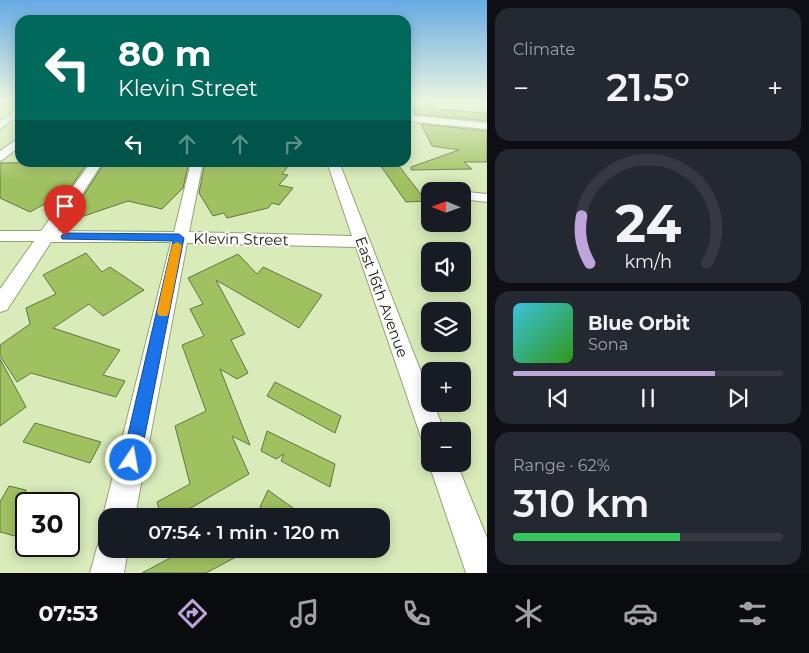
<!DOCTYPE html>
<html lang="en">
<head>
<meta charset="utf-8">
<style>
  :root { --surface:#171b24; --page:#242831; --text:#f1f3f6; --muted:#9ea1a6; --line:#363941; --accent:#bfa4db }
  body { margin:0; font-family:Montserrat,sans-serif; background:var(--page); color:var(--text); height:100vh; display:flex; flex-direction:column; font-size:19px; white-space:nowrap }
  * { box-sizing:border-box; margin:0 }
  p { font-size:16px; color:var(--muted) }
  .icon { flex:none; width:28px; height:28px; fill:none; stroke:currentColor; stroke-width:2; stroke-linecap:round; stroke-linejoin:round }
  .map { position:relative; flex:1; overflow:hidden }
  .sheet { display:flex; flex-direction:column; gap:8px; padding:8px; background:#0d0f14; width:322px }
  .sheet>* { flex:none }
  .guide { position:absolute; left:15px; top:15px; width:396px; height:152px; border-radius:15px; box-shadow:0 2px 12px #0003; background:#00695c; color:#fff; overflow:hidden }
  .needle { width:32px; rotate:271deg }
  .fabs { position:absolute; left:421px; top:182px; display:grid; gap:10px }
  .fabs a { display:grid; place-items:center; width:50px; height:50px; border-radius:10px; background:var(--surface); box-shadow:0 2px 12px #0003; font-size:25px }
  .speed { position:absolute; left:15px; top:492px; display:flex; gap:10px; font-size:25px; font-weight:700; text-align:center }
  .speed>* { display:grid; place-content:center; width:65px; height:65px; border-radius:50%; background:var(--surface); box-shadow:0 2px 12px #0003; line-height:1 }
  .speed .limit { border:2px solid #111; border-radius:8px; background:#fff; color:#111 }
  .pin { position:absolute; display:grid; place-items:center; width:42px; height:42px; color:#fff; margin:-51px -21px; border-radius:50% 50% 50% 0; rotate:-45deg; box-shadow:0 0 5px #0007 }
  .pin .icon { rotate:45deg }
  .me { position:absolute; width:55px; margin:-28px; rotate:12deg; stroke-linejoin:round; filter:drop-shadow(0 0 4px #0008) }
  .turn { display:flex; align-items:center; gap:18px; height:105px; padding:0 20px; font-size:22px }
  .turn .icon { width:65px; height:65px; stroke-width:2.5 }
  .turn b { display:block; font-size:35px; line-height:42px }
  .lanes { display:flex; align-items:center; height:48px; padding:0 20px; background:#0003; justify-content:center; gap:25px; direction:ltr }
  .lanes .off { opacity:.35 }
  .big { font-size:38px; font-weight:600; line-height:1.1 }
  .sheet .tile { flex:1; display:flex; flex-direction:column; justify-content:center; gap:8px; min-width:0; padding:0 18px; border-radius:15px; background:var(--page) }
  .sheet .dial { align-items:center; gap:0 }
  .dial svg { height:130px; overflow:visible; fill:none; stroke:var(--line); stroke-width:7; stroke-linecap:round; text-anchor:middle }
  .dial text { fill:var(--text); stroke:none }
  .song { display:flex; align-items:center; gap:15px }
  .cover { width:60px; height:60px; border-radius:8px; background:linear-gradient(135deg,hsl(190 70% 55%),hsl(110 70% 35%)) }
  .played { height:5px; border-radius:2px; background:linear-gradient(90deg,var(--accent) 75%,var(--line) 75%) }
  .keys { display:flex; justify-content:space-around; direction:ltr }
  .heat { display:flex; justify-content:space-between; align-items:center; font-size:28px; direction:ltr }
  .charge { height:8px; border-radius:4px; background:linear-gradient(90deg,#34c759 62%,var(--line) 0) }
  .trip { position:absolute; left:98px; top:508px; width:292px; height:50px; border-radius:15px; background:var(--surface); box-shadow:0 2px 12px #0003; font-weight:600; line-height:50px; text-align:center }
  .menu { display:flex; height:80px; justify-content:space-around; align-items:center; background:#090b0e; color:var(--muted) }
  .menu .icon { width:35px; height:35px }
  .menu .on { color:var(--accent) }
  .menu b { font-size:22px; color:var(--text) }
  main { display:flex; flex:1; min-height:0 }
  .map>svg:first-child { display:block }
  .building { fill:#a0c160; stroke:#647447 }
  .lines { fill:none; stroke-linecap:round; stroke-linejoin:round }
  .minor-casing { stroke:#92a474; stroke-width:2 }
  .minor { fill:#fff; fill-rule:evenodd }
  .route { fill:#1a73e8; stroke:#114b97 }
  .slow { fill:#f59e0b }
  .labels { text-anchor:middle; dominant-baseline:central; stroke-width:4; stroke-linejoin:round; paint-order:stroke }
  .street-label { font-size:15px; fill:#161d0a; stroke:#fff }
</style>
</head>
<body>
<main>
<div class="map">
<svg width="487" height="573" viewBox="0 0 487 573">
  <rect width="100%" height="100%" fill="#d8ebb9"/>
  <g class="building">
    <path d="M 409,103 L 431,104 L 434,109 L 487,113 L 487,121 L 415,114 Z"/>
    <path d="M 421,124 L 487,131 L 487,162 L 464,162 L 472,169 L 411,170 L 411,167 L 459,150 L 432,146 Z"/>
    <path d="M 88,162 L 68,191 L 30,212 L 0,198 L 0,163 Z"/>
    <path d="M 105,162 L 189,162 L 183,188 L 162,209 L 128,201 L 81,217 L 76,207 Z"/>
    <path d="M 205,162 L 292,162 L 282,174 L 288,175 L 279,185 L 293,188 L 279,205 L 272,203 L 268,208 L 227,218 L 224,213 L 213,216 L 199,193 Z"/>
    <path d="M 378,162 L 396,162 L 426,201 L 406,202 Z"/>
    <path d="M 86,253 L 102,272 L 110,267 L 144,290 L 103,316 L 89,304 L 53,328 L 120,350 L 103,375 L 125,381 L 116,397 L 31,373 L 17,382 L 0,356 L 0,345 L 30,324 L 26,308 L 56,294 L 43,275 Z"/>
    <path d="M 238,254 L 257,274 L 263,267 L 322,295 L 299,328 L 216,280 L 245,334 L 231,340 L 248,373 L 237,379 L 220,369 L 250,445 L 232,436 L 249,474 L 177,516 L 161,516 L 157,502 L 190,484 L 175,426 L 206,411 L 182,345 L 204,336 L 190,309 L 203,304 L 188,278 Z"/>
    <path d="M 0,359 L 26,407 L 0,426 Z"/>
    <path d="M 275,382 L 341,416 L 335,433 L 267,396 Z"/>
    <path d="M 35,423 L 101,442 L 90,463 L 23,442 Z"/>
    <path d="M 267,431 L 335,464 L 330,487 L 281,461 L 284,454 L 276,459 L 261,451 Z"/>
    <path d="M 9,486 L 26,490 L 26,539 L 0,532 L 0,502 Z"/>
    <path d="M 268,490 L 304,516 L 272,516 L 260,507 Z"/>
    <path d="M 187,549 L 251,549 L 206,573 L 142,573 Z"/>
  </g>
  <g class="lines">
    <g class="minor-casing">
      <g id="minor">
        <path d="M 0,101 L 6,101 L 0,105 Z"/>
        <path d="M 20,108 L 20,115 L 0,129 L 0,121 Z"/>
        <path d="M 406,115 L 487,123 L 487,129 L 406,121 Z"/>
        <path d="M 20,137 L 20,146 L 4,159 L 0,161 L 0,151 Z"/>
        <path d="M 91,162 L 103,162 L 58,231 L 174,232 L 191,162 L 203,162 L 189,232 L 352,236 L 327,162 L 339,162 L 430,395 L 430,404 L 434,404 L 444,431 L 430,431 L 430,444 L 422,440 L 356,247 L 187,243 L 135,516 L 106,516 L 106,523 L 103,516 L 171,242 L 51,242 L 7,310 L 0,312 L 0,289 L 34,241 L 0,241 L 0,231 L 41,231 Z"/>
        <path d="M 467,192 L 487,194 L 487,202 L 462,199 L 462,193 Z"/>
        <path d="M 430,461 L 430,464 L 457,464 L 487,538 L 487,573 L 466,573 L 429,464 Z"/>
        <path d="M 106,535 L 106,549 L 128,549 L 124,573 L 90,573 L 100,537 Z"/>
      </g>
    </g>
    <use href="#minor" class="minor"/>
  </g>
  <linearGradient id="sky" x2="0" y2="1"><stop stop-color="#66aae4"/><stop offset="0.56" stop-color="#edf6e0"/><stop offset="1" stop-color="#edf6e0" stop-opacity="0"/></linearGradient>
  <rect width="487" height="181" fill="url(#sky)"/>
  <path class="route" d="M 65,233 L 179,234 L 184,238 L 140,460 L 137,467 L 131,469 L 125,467 L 122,460 L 173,241 L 62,239 L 61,236 Z"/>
  <path class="slow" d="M 177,242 L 182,245 L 169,312 L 167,316 L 159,316 L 157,312 L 172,245 Z"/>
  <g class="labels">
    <g class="street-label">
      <text transform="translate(241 239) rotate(1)">Klevin Street</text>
      <text transform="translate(382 297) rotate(70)">East 16th Avenue</text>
    </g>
  </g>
</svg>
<div class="fabs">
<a><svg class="needle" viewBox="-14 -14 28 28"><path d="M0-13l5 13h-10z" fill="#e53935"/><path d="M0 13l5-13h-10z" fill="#9ea1a6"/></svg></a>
<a><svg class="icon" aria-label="sound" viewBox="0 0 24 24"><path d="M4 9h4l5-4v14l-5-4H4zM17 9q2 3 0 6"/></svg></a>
<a><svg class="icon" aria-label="layers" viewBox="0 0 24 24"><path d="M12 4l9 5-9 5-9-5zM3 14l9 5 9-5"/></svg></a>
<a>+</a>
<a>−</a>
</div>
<div class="speed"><div class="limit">30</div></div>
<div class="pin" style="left:65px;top:236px;background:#d93025"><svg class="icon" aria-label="arrive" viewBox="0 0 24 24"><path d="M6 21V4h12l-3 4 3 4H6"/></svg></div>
<svg class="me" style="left:131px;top:460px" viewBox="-20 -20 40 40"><circle r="17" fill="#1a73e8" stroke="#fff" stroke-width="3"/><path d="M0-11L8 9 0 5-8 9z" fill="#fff"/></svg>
<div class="trip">07:54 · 1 min · 120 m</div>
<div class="guide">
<div class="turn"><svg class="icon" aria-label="left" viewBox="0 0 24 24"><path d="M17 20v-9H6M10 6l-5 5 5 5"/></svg><div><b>80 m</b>Klevin Street</div></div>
<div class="lanes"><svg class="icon" aria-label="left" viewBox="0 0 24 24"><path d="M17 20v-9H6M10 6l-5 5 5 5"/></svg><svg class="icon off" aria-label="ahead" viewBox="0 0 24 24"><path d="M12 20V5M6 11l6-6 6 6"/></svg><svg class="icon off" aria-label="ahead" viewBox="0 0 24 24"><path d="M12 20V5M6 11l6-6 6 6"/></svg><svg class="icon off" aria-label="right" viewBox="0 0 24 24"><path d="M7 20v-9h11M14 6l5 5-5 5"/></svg></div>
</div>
</div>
<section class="sheet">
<div class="tile"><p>Climate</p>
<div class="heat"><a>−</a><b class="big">21.5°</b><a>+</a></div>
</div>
<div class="tile dial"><svg viewBox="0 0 100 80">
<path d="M14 69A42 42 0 1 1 86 69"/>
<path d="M14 69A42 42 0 0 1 9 40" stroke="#bfa4db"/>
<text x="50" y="56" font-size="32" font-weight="700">24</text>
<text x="50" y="72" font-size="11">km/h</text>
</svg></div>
<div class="tile">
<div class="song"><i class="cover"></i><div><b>Blue Orbit</b><p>Sona</p></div></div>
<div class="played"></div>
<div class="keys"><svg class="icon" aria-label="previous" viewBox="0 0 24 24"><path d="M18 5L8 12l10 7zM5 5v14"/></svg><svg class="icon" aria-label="pause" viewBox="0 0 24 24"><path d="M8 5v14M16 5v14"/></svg><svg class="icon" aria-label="next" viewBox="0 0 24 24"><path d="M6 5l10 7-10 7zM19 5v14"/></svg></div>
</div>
<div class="tile"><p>Range · 62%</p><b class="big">310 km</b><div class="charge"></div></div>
</section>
</main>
<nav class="menu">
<b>07:53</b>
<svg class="icon on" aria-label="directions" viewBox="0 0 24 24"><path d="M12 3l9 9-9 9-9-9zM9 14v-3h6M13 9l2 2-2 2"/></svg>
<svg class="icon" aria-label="music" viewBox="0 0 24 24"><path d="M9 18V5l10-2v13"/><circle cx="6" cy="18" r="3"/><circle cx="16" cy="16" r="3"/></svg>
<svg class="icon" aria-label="phone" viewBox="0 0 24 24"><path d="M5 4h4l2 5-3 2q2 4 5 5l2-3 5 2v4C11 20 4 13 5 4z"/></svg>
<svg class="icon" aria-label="climate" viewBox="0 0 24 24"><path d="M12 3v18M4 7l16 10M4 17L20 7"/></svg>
<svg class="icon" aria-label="car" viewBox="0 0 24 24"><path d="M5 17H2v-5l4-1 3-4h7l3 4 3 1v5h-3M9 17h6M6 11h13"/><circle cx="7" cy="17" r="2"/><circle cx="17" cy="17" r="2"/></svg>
<svg class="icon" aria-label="filters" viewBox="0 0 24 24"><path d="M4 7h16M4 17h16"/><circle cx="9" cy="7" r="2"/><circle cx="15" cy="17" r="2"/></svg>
</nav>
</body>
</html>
